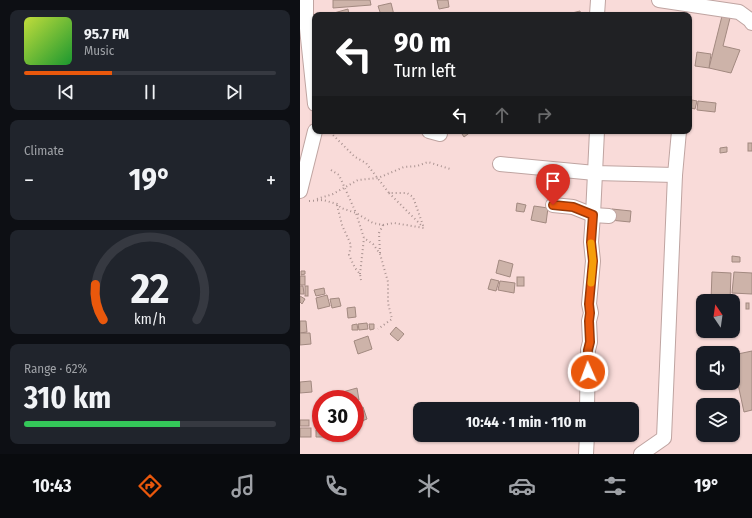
<!DOCTYPE html>
<html lang="en">
<head>
<meta charset="utf-8">
<style>
  :root { --surface:#171b24; --page:#20242c; --text:#f1f3f6; --muted:#9ea1a6; --line:#363941; --accent:#ea580c }
  body { margin:0; font-family:"Fira Sans Condensed",sans-serif; background:var(--page); color:var(--text); height:100vh; display:flex; flex-direction:column; font-size:15px; white-space:nowrap }
  * { box-sizing:border-box; margin:0 }
  p { font-size:13px; color:var(--muted) }
  .icon { flex:none; width:22px; height:22px; fill:none; stroke:currentColor; stroke-width:2; stroke-linecap:round; stroke-linejoin:round }
  .map { position:relative; flex:1; overflow:hidden }
  .sheet { display:flex; flex-direction:column; gap:10px; padding:10px; background:#0d0f14; width:300px }
  .sheet>* { flex:none }
  .top-card { position:absolute; left:12px; top:12px; width:380px; height:122px; border-radius:8px; box-shadow:0 1px 3px #0004; background:#202124; color:#fff; overflow:hidden }
  .needle { width:26px; rotate:347deg }
  .buttons { position:absolute; left:396px; top:294px; display:grid; gap:8px }
  .buttons a { display:grid; place-items:center; width:44px; height:44px; border-radius:8px; background:var(--surface); box-shadow:0 1px 3px #0004; font-size:20px }
  .speed { position:absolute; left:12px; top:390px; display:flex; gap:8px; font-size:20px; font-weight:700; text-align:center }
  .speed>* { display:grid; place-content:center; width:52px; height:52px; border-radius:50%; background:var(--surface); box-shadow:0 1px 3px #0004; line-height:1 }
  .speed .limit { border:6px solid #d22; background:#fff; color:#111 }
  .pin { position:absolute; display:grid; place-items:center; width:34px; height:34px; color:#fff; margin:-41px -17px; border-radius:50% 50% 50% 0; rotate:-45deg; box-shadow:0 0 4px #0007 }
  .pin .icon { rotate:45deg }
  .me { position:absolute; width:44px; margin:-22px; rotate:358deg; stroke-linejoin:round; filter:drop-shadow(0 0 3px #0008) }
  .turn { display:flex; align-items:center; gap:14px; height:84px; padding:0 16px; font-size:18px }
  .turn .icon { width:52px; height:52px; stroke-width:2.5 }
  .turn b { display:block; font-size:28px; line-height:34px }
  .lanes { display:flex; align-items:center; height:38px; padding:0 16px; background:#0003; justify-content:center; gap:20px; direction:ltr }
  .lanes .off { opacity:.35 }
  .big { font-size:30px; font-weight:700; line-height:1.1 }
  .sheet .widget { flex:1; display:flex; flex-direction:column; justify-content:center; gap:6px; min-width:0; padding:0 14px; border-radius:8px; background:var(--page) }
  .sheet .dial { align-items:center; gap:0 }
  .dial svg { height:104px; overflow:visible; fill:none; stroke:var(--line); stroke-width:7; stroke-linecap:round; text-anchor:middle }
  .dial text { fill:var(--text); stroke:none }
  .song { display:flex; align-items:center; gap:12px }
  .cover { width:48px; height:48px; border-radius:6px; background:linear-gradient(135deg,hsl(70 70% 55%),hsl(130 70% 35%)) }
  .played { height:4px; border-radius:2px; background:linear-gradient(90deg,var(--accent) 35%,var(--line) 35%) }
  .keys { display:flex; justify-content:space-around; direction:ltr }
  .heat { display:flex; justify-content:space-between; align-items:center; font-size:22px; direction:ltr }
  .charge { height:6px; border-radius:3px; background:linear-gradient(90deg,#34c759 62%,var(--line) 0) }
  .trip { position:absolute; left:113px; top:402px; width:226px; height:40px; border-radius:8px; background:var(--surface); box-shadow:0 1px 3px #0004; font-weight:700; line-height:40px; text-align:center }
  .tabs { display:flex; height:64px; justify-content:space-around; align-items:center; background:#090b0e; color:var(--muted) }
  .tabs .icon { width:28px; height:28px }
  .tabs .selected { color:var(--accent) }
  .tabs b { font-size:18px; color:var(--text) }
  main { display:flex; flex:1; min-height:0 }
  .map>svg:first-child { display:block }
  .building { fill:#cdb3a9; stroke:#a28980 }
  .lines { fill:none; stroke-linecap:round; stroke-linejoin:round }
  .minor-casing { stroke:#bfa4a1; stroke-width:16 }
  .path { stroke:#aa9391; stroke-width:2; stroke-dasharray:1 3; stroke-linecap:butt }
  .minor { stroke:#fff; stroke-width:14 }
  .route-casing { stroke:#983908; stroke-width:10 }
  .route { stroke:#ea580c; stroke-width:7 }
  .slow { stroke:#f59e0b; stroke-width:7 }
</style>
</head>
<body>
<main>
<section class="sheet">
<div class="widget">
<div class="song"><i class="cover"></i><div><b>95.7 FM</b><p>Music</p></div></div>
<div class="played"></div>
<div class="keys"><svg class="icon" aria-label="previous" viewBox="0 0 24 24"><path d="M18 5L8 12l10 7zM5 5v14"/></svg><svg class="icon" aria-label="pause" viewBox="0 0 24 24"><path d="M8 5v14M16 5v14"/></svg><svg class="icon" aria-label="next" viewBox="0 0 24 24"><path d="M6 5l10 7-10 7zM19 5v14"/></svg></div>
</div>
<div class="widget"><p>Climate</p>
<div class="heat"><a>−</a><b class="big">19°</b><a>+</a></div>
</div>
<div class="widget dial"><svg viewBox="0 0 100 80">
<path d="M14 69A42 42 0 1 1 86 69"/>
<path d="M14 69A42 42 0 0 1 8 42" stroke="#ea580c"/>
<text x="50" y="56" font-size="32" font-weight="700">22</text>
<text x="50" y="72" font-size="11">km/h</text>
</svg></div>
<div class="widget"><p>Range · 62%</p><b class="big">310 km</b><div class="charge"></div></div>
</section>
<div class="map">
<svg width="452" height="454" viewBox="0 0 452 454">
  <rect width="100%" height="100%" fill="#f9dbd9"/>
  <g class="building">
    <path d="M 33,0 L 70,0 L 71,5 L 33,8 Z"/>
    <path d="M 137,0 L 148,0 L 149,7 L 139,9 Z"/>
    <path d="M 91,3 L 94,15 L 81,15 L 78,6 Z"/>
    <path d="M 48,9 L 49,15 L 35,15 L 34,13 Z"/>
    <path d="M 280,11 L 281,15 L 273,15 L 272,13 Z"/>
    <path d="M 423,12 L 431,14 L 423,46 L 440,50 L 431,73 L 409,68 Z"/>
    <path d="M 397,52 L 411,54 L 409,68 L 395,66 Z"/>
    <path d="M 392,100 L 397,101 L 395,109 L 391,108 Z"/>
    <path d="M 398,101 L 416,103 L 415,112 L 397,110 Z"/>
    <path d="M 160,131 L 172,131 L 164,137 Z"/>
    <rect x="448" y="143" width="4" height="8"/>
    <path d="M 427,147 L 427,152 L 420,153 L 420,148 Z"/>
    <path d="M 217,203 L 226,205 L 224,212 L 216,211 Z"/>
    <path d="M 234,206 L 248,208 L 246,223 L 231,220 Z"/>
    <path d="M 312,209 L 331,211 L 330,222 L 310,220 Z"/>
    <path d="M 432,256 L 440,257 L 440,262 L 432,262 Z"/>
    <path d="M 199,260 L 213,264 L 210,277 L 196,273 Z"/>
    <path d="M 1,271 L 5,271 L 5,274 L 1,275 Z"/>
    <path d="M 412,272 L 431,273 L 430,301 L 411,301 Z"/>
    <path d="M 434,272 L 452,273 L 452,294 L 432,293 Z"/>
    <rect x="0" y="276" width="5" height="9"/>
    <rect x="217" y="277" width="7" height="9"/>
    <path d="M 191,279 L 199,281 L 196,291 L 188,289 Z"/>
    <path d="M 200,281 L 215,283 L 214,293 L 198,290 Z"/>
    <path d="M 0,286 L 3,286 L 4,294 L 0,294 Z"/>
    <rect x="5" y="286" width="3" height="10"/>
    <path d="M 24,288 L 25,294 L 16,296 L 14,290 Z"/>
    <path d="M 27,295 L 30,306 L 18,309 L 16,298 Z"/>
    <path d="M 0,296 L 5,299 L 2,304 L 0,302 Z"/>
    <path d="M 39,298 L 41,306 L 32,308 L 30,299 Z"/>
    <rect x="446" y="303" width="3" height="6"/>
    <path d="M 55,307 L 56,317 L 48,318 L 47,308 Z"/>
    <path d="M 0,321 L 6,321 L 7,332 L 0,333 Z"/>
    <path d="M 67,323 L 68,329 L 59,330 L 58,324 Z"/>
    <path d="M 57,324 L 58,330 L 52,330 L 52,325 Z"/>
    <path d="M 69,324 L 74,324 L 74,329 L 70,330 Z"/>
    <path d="M 96,327 L 104,334 L 98,341 L 90,334 Z"/>
    <path d="M 0,333 L 10,333 L 11,344 L 0,345 Z"/>
    <path d="M 68,336 L 72,349 L 58,354 L 54,341 Z"/>
    <path d="M 452,351 L 452,410 L 444,412 L 433,361 L 433,355 Z"/>
    <path d="M 11,381 L 12,392 L 0,393 L 0,382 Z"/>
    <path d="M 57,388 L 59,400 L 55,401 L 55,399 L 40,399 L 39,393 Z"/>
    <path d="M 63,407 L 67,419 L 57,423 L 55,417 L 55,409 Z"/>
    <rect x="0" y="420" width="9" height="6"/>
    <rect x="0" y="428" width="11" height="9"/>
    <path d="M 16,430 L 21,430 L 21,433 L 25,433 L 25,437 L 16,437 Z"/>
  </g>
  <g class="lines">
    <g class="minor-casing">
      <g id="minor">
        <path d="M 6,0 L 6,19 L 15,104"/>
        <path d="M 359,0 L 439,12 L 450,20 L 452,23"/>
        <path d="M 297,15 L 298,0"/>
        <path d="M 129,131 L 140,134"/>
        <path d="M 200,164 L 295,173 L 375,175"/>
        <path d="M 0,191 L 15,131"/>
        <path d="M 253,205 L 273,207 L 293,215 L 309,216"/>
        <path d="M 287,409 L 288,350 L 290,342 L 289,321 L 291,313 L 289,304 L 293,261 L 291,242 L 293,215 L 297,131"/>
        <path d="M 286,454 L 287,435"/>
        <path d="M 341,454 L 364,438 L 375,175 L 379,131"/>
      </g>
    </g>
    <g class="path">
      <path d="M 31,170 L 39,175 L 56,213 L 64,238 L 73,244 L 80,254 L 88,282 L 88,303 L 92,319 L 78,329"/>
      <path d="M 89,193 L 123,227"/>
      <path d="M 17,199 L 33,194 L 58,180 L 78,178 L 104,167 L 117,166 L 128,162 L 150,169"/>
      <path d="M 9,201 L 23,200 L 37,204 L 41,208 L 56,213 L 73,223 L 83,225 L 94,223 L 124,228 L 113,197 L 107,193 L 89,193 L 66,163 L 55,157 L 29,131"/>
      <path d="M 37,205 L 42,225 L 51,245 L 49,255 L 55,268 L 60,274 L 61,280"/>
      <path d="M 80,253 L 79,233 L 83,225"/>
      <path d="M 60,274 L 64,238"/>
    </g>
    <use href="#minor" class="minor"/>
  </g>
  <g class="lines">
    <g class="route-casing">
      <path id="route" d="M 253,205 L 273,207 L 293,215 L 291,242 L 293,261 L 289,304 L 290,313 L 289,321 L 290,342 L 288,350 L 288,372"/>
    </g>
    <use href="#route" class="route"/>
    <path class="slow" d="M 291,243 L 293,261 L 291,283"/>
  </g>
</svg>
<div class="buttons">
<a><svg class="needle" viewBox="-14 -14 28 28"><path d="M0-13l5 13h-10z" fill="#e53935"/><path d="M0 13l5-13h-10z" fill="#9ea1a6"/></svg></a>
<a><svg class="icon" aria-label="sound" viewBox="0 0 24 24"><path d="M4 9h4l5-4v14l-5-4H4zM17 9q2 3 0 6"/></svg></a>
<a><svg class="icon" aria-label="layers" viewBox="0 0 24 24"><path d="M12 4l9 5-9 5-9-5zM3 14l9 5 9-5"/></svg></a>
</div>
<div class="speed"><div class="limit">30</div></div>
<div class="pin" style="left:253px;top:205px;background:#d93025"><svg class="icon" aria-label="arrive" viewBox="0 0 24 24"><path d="M6 21V4h12l-3 4 3 4H6"/></svg></div>
<svg class="me" style="left:288px;top:372px" viewBox="-20 -20 40 40"><circle r="17" fill="#ea580c" stroke="#fff" stroke-width="3"/><path d="M0-11L8 9 0 5-8 9z" fill="#fff"/></svg>
<div class="trip">10:44 · 1 min · 110 m</div>
<div class="top-card">
<div class="turn"><svg class="icon" aria-label="left" viewBox="0 0 24 24"><path d="M17 20v-9H6M10 6l-5 5 5 5"/></svg><div><b>90 m</b>Turn left</div></div>
<div class="lanes"><svg class="icon" aria-label="left" viewBox="0 0 24 24"><path d="M17 20v-9H6M10 6l-5 5 5 5"/></svg><svg class="icon off" aria-label="ahead" viewBox="0 0 24 24"><path d="M12 20V5M6 11l6-6 6 6"/></svg><svg class="icon off" aria-label="right" viewBox="0 0 24 24"><path d="M7 20v-9h11M14 6l5 5-5 5"/></svg></div>
</div>
</div>
</main>
<nav class="tabs">
<b>10:43</b>
<svg class="icon selected" aria-label="directions" viewBox="0 0 24 24"><path d="M12 3l9 9-9 9-9-9zM9 14v-3h6M13 9l2 2-2 2"/></svg>
<svg class="icon" aria-label="music" viewBox="0 0 24 24"><path d="M9 18V5l10-2v13"/><circle cx="6" cy="18" r="3"/><circle cx="16" cy="16" r="3"/></svg>
<svg class="icon" aria-label="phone" viewBox="0 0 24 24"><path d="M5 4h4l2 5-3 2q2 4 5 5l2-3 5 2v4C11 20 4 13 5 4z"/></svg>
<svg class="icon" aria-label="climate" viewBox="0 0 24 24"><path d="M12 3v18M4 7l16 10M4 17L20 7"/></svg>
<svg class="icon" aria-label="car" viewBox="0 0 24 24"><path d="M5 17H2v-5l4-1 3-4h7l3 4 3 1v5h-3M9 17h6M6 11h13"/><circle cx="7" cy="17" r="2"/><circle cx="17" cy="17" r="2"/></svg>
<svg class="icon" aria-label="filters" viewBox="0 0 24 24"><path d="M4 7h16M4 17h16"/><circle cx="9" cy="7" r="2"/><circle cx="15" cy="17" r="2"/></svg>
<b>19°</b>
</nav>
</body>
</html>
